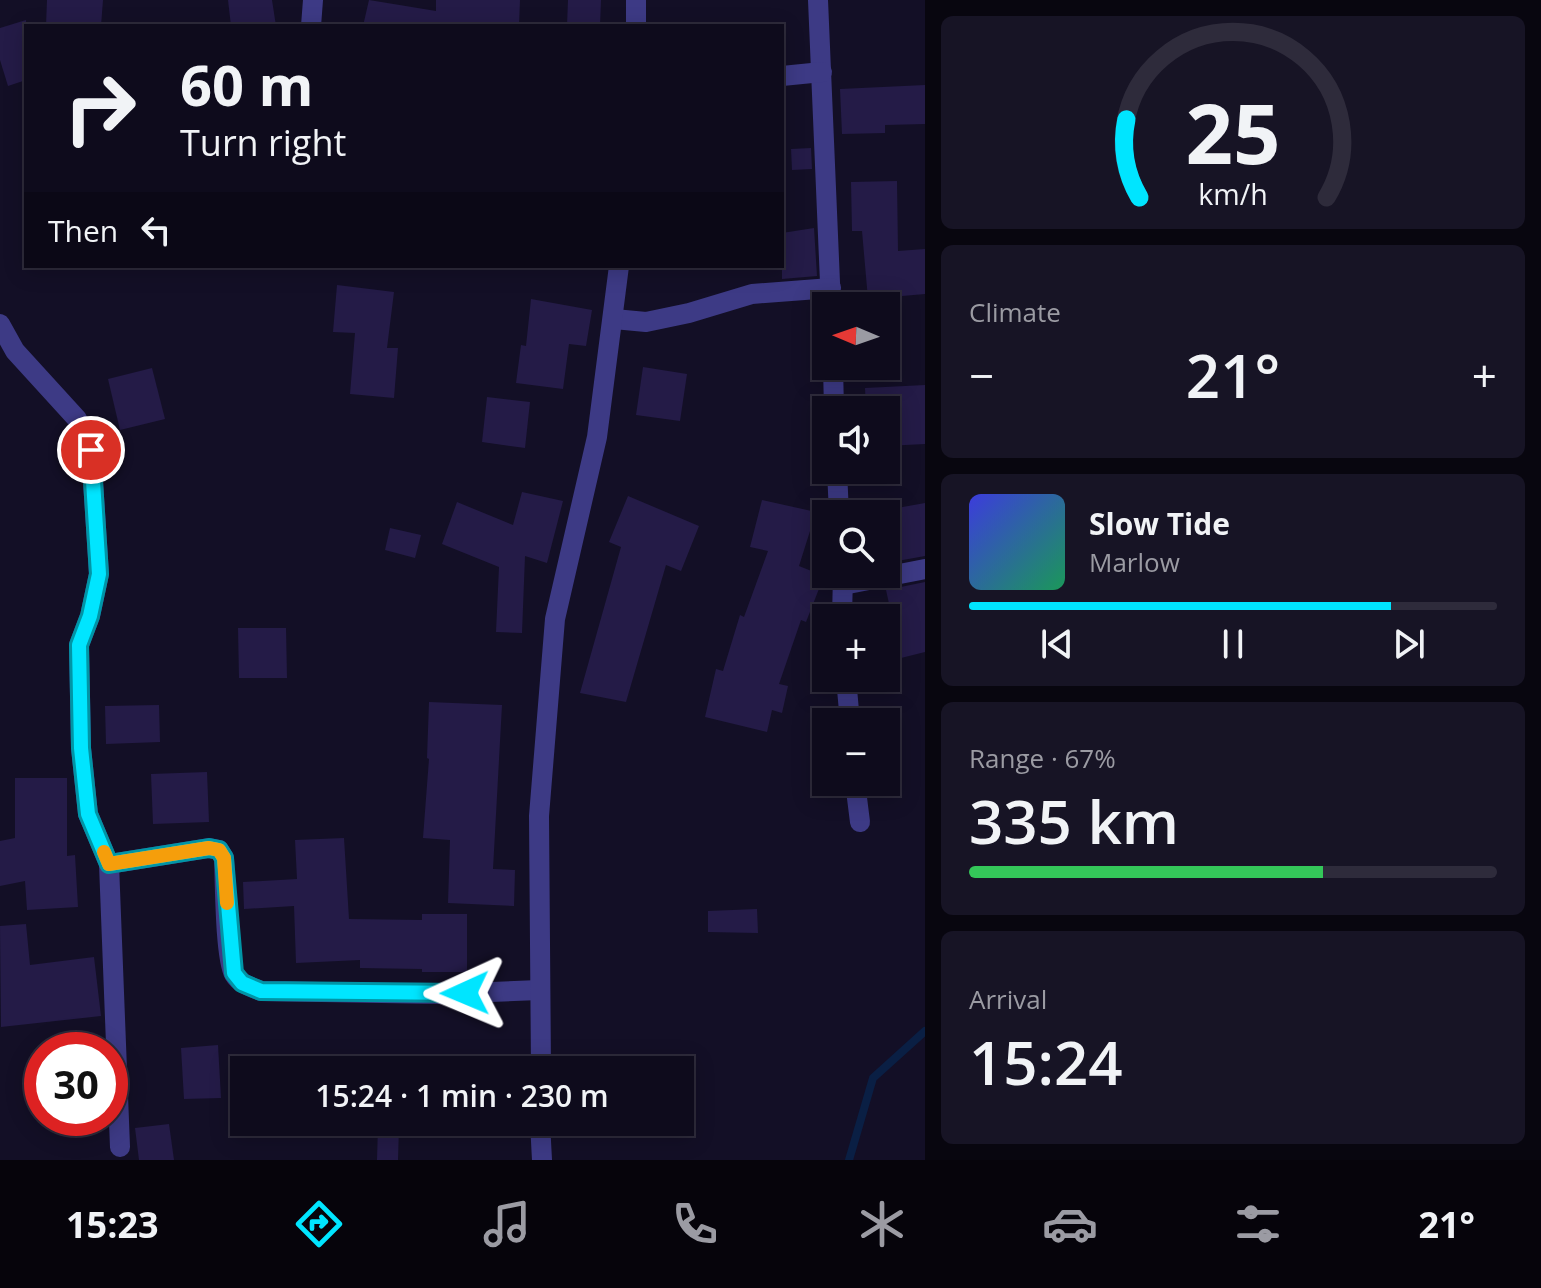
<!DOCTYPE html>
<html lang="en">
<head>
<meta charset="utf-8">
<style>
  :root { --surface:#0e0b1c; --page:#171425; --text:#f1f3f6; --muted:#9b9ba3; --line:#2e2b3b; --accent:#00e5ff }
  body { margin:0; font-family:"Open Sans",sans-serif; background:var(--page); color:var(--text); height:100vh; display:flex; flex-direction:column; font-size:30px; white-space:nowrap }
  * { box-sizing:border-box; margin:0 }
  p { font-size:26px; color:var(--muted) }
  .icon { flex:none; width:44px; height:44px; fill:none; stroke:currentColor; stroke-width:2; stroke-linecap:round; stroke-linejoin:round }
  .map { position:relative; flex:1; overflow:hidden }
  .side { display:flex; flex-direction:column; gap:16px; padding:16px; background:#08060f; width:616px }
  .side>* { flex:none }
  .guide { position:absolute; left:24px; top:24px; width:760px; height:244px; border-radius:0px; box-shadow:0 4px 20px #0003,0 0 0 2px var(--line); background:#0e0b1c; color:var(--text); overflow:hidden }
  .needle { width:52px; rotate:272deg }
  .tools { position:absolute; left:812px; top:292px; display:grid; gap:16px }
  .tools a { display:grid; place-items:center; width:88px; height:88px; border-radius:0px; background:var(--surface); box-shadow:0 4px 20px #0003,0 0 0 2px var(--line); font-size:40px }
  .speed { position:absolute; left:24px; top:1032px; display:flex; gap:16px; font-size:40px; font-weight:700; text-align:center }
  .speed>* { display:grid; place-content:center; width:104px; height:104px; border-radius:50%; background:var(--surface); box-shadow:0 4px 20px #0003,0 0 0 2px var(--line); line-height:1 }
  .speed .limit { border:12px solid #d22; background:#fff; color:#111 }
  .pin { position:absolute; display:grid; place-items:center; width:68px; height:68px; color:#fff; margin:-34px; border:4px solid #fff; border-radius:50%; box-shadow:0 2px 8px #0007 }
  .me { position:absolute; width:88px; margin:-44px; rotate:269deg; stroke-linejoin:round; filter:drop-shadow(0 0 6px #0008) }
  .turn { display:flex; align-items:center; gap:28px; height:168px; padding:0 24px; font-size:36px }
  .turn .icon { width:104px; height:104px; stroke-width:2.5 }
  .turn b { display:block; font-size:56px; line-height:68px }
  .then { display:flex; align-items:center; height:76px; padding:0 24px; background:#0003; gap:16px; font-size:30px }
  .big { font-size:60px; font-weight:600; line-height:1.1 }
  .side .tile { flex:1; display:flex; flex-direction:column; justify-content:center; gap:12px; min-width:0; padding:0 28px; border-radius:12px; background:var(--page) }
  .side .dial { align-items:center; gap:0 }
  .dial svg { height:208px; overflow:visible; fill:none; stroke:var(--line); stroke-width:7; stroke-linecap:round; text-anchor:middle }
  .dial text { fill:var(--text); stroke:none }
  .song { display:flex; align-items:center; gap:24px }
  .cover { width:96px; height:96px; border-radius:12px; background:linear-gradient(135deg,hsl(240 70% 55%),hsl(150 70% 35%)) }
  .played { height:8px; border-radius:4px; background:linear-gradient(90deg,var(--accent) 80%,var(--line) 80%) }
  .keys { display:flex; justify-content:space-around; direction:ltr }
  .heat { display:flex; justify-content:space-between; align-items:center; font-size:44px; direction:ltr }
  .charge { height:12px; border-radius:6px; background:linear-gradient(90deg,#34c759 67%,var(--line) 0) }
  .trip { position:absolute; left:230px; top:1056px; width:464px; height:80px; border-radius:0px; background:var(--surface); box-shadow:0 4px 20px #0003,0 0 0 2px var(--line); font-weight:600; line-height:80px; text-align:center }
  .menu { display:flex; height:128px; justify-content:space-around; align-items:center; background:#06040b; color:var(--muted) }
  .menu .icon { width:56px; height:56px }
  .menu .on { color:var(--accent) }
  .menu b { font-size:36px; color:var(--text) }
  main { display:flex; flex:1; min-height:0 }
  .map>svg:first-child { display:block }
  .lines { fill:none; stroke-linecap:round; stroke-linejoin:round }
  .stream { stroke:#0a1f44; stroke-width:8 }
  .building { fill:#241b47 }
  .minor { stroke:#3d3a85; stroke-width:20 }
  .route-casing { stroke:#0095a6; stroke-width:20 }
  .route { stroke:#00e5ff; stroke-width:14 }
  .slow { stroke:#f59e0b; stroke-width:14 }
</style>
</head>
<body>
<main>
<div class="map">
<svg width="925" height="1160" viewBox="0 0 925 1160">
  <rect width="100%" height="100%" fill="#130f26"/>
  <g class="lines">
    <path class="stream" d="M 849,1160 L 873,1078 L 925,1031"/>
  </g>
  <g class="building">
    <path d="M 47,0 L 103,0 L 101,26 L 46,26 Z"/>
    <path d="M 228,0 L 272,0 L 276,26 L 231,26 Z"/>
    <path d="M 369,0 L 436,11 L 436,0 L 520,0 L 519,26 L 363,26 Z"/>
    <path d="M 568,0 L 601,0 L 600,26 L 567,26 Z"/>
    <path d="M 26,20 L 26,80 L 8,86 L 0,60 L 0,28 Z"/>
    <path d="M 925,85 L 925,124 L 885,125 L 885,133 L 842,134 L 840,89 Z"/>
    <path d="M 811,148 L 812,169 L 792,170 L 791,149 Z"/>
    <path d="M 897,181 L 898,251 L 925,249 L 925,294 L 868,299 L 862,231 L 852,231 L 851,182 Z"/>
    <path d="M 814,228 L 817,276 L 782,279 L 782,233 Z"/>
    <path d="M 337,285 L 394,292 L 387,348 L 398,348 L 394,398 L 350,394 L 355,333 L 333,332 Z"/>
    <path d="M 531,299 L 592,310 L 586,346 L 569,344 L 563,389 L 516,383 L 521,345 L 526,346 Z"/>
    <path d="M 643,367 L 687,374 L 680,421 L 636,415 Z"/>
    <path d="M 152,368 L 165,419 L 120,430 L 108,379 Z"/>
    <path d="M 925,385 L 925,444 L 886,446 L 886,410 L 866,410 L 865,388 Z"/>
    <path d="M 487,397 L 530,402 L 525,448 L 482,442 Z"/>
    <path d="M 522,492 L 563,501 L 547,563 L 525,556 L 522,633 L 496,632 L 499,567 L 442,544 L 457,502 L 513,525 Z"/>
    <path d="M 628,496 L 699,526 L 681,571 L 666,565 L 626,702 L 580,693 L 621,547 L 609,542 Z"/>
    <path d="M 762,500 L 816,512 L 799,566 L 824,576 L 806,622 L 801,620 L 779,684 L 788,686 L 782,713 L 772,710 L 767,732 L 705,717 L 716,669 L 723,671 L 740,615 L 744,617 L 768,551 L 750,547 Z"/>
    <path d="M 925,503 L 925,556 L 886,563 L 886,510 Z"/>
    <path d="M 390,528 L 421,535 L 415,558 L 385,550 Z"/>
    <path d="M 925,582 L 925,652 L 901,658 L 886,590 Z"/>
    <path d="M 238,628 L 286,628 L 287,678 L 239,678 Z"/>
    <path d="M 429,702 L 502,705 L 493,869 L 515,870 L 514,906 L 448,903 L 450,840 L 423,838 L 429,759 L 427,758 Z"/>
    <path d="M 159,705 L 160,742 L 106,744 L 105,706 Z"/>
    <path d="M 207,772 L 209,822 L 153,824 L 151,774 Z"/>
    <path d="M 15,778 L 67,778 L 67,856 L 75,855 L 78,907 L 27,910 L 25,881 L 0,886 L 0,841 L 15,838 Z"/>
    <path d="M 344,838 L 349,919 L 422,920 L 422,914 L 467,914 L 467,972 L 422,972 L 422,969 L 360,968 L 360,960 L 296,963 L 294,906 L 244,909 L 243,882 L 297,879 L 295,840 Z"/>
    <path d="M 757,909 L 758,933 L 708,932 L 708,911 Z"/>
    <path d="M 26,924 L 30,965 L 94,957 L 101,1016 L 1,1027 L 0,926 Z"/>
    <path d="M 218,1045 L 221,1098 L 184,1099 L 181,1048 Z"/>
    <path d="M 169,1124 L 174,1160 L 139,1160 L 135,1128 Z"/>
    <path d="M 378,1126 L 399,1127 L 398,1160 L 377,1160 Z"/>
  </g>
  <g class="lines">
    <g class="minor">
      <path d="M 818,0 L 831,306"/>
      <path d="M 311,26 L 313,0"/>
      <path d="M 636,26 L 636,0"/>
      <path d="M 782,76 L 822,72"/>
      <path d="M 614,319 L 646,322 L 689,313 L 752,294 L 831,288"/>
      <path d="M 0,324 L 15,351 L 77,419 L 91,450 L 99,574 L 90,616 L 79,645 L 81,748 L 88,814 L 109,864 L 209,848 L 219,850 L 224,858 C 225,882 225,957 234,974 C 240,984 251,987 261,991 L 441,994 L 539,990"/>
      <path d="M 833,366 L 834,410"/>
      <path d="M 837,470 L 839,514"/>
      <path d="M 843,585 L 925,569"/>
      <path d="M 842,618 L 843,574"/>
      <path d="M 846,678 L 850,722"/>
      <path d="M 855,782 L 860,822"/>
      <path d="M 109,864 L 120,1147"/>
      <path d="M 541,1070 L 539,816 L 555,619 L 597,437 L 619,266"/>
      <path d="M 540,1122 L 542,1160"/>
    </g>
  </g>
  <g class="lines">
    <g class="route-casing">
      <path id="route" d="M 91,450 L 99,574 L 90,616 L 79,645 L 81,748 L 88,814 L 109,864 L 209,848 L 219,850 L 224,858 L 234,973 L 242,983 L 261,991 L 465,993"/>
    </g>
    <use href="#route" class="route"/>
    <path class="slow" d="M 104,852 L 109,864 L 209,848 L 219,850 L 224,858 L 227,903"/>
  </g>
</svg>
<div class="tools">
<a><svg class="needle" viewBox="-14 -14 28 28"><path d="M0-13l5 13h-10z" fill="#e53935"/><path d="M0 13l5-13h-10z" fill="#9b9ba3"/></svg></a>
<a><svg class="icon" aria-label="sound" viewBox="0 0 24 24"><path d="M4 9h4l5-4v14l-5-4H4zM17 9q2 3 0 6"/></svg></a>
<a><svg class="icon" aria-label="search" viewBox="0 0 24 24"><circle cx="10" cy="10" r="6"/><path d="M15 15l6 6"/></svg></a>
<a>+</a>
<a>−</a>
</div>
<div class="speed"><div class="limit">30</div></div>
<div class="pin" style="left:91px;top:450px;background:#d93025"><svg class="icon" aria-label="arrive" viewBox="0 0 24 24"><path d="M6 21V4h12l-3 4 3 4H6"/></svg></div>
<svg class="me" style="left:465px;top:993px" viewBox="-20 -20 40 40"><path d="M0-17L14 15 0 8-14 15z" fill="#00e5ff" stroke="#fff" stroke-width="4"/></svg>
<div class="trip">15:24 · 1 min · 230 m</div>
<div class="guide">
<div class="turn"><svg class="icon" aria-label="right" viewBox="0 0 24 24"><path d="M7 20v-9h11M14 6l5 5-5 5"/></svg><div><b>60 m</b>Turn right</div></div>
<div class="then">Then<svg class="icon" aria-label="left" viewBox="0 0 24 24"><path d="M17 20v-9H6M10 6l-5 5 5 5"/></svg></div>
</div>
</div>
<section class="side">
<div class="tile dial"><svg viewBox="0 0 100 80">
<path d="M14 69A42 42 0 1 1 86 69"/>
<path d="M14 69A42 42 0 0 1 9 39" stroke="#00e5ff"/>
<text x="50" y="56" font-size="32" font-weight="700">25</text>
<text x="50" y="72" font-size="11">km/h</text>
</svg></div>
<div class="tile"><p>Climate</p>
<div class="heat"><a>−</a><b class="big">21°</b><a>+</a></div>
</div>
<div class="tile">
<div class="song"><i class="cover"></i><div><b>Slow Tide</b><p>Marlow</p></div></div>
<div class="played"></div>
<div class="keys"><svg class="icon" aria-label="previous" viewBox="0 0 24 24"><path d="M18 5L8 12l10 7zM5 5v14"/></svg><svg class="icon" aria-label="pause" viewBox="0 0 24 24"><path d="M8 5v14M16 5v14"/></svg><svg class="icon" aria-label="next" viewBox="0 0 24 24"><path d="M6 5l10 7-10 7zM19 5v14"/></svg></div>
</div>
<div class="tile"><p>Range · 67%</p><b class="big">335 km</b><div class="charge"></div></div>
<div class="tile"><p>Arrival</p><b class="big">15:24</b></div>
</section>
</main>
<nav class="menu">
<b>15:23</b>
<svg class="icon on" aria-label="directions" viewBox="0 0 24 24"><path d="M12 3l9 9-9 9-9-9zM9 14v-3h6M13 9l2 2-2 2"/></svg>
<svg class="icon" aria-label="music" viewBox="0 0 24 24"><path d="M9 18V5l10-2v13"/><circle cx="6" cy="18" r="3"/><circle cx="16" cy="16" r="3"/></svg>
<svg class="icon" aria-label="phone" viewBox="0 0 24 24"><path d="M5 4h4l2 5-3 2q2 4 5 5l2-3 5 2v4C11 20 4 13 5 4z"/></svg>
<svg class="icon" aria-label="climate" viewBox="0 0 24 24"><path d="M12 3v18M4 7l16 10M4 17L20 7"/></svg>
<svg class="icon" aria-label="car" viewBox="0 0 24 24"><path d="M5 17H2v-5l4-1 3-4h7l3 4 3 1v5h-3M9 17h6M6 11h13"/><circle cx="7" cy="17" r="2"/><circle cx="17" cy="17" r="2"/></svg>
<svg class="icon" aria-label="filters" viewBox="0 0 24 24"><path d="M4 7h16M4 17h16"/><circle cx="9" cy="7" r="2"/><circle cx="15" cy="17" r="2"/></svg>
<b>21°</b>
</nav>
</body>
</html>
